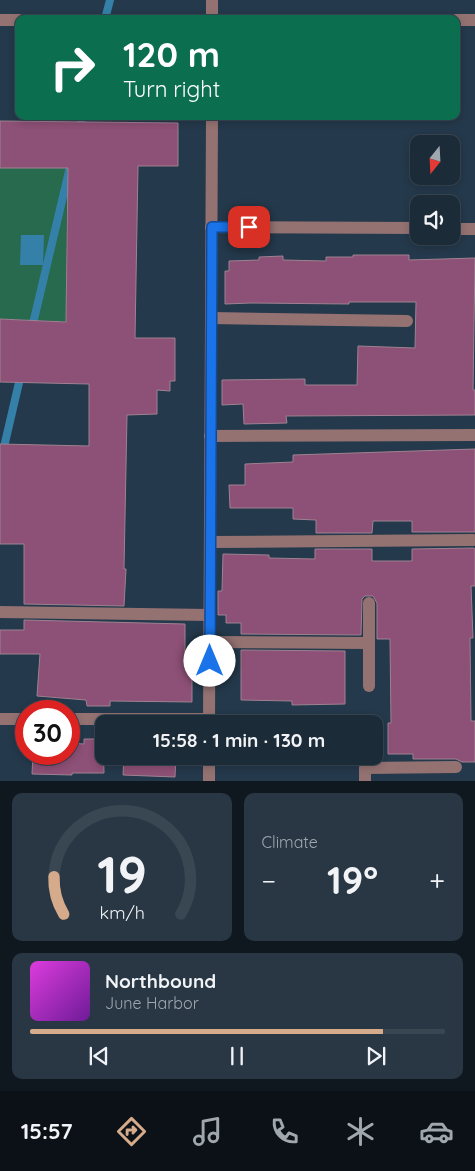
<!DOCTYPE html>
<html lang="en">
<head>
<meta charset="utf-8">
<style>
  :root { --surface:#1b2b38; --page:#283743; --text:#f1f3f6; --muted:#a0a7ae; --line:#394753; --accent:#d6ab8b }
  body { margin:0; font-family:Quicksand,sans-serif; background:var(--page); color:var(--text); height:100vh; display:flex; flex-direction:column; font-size:19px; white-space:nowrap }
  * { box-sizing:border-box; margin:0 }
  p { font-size:16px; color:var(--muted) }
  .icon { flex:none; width:28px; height:28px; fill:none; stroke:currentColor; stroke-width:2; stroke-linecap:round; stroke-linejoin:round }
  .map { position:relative; height:781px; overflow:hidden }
  .side { display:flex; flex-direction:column; gap:12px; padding:12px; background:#0f181f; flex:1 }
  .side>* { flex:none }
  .hud { position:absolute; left:15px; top:15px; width:445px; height:105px; border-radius:10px; box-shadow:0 2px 8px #0003,0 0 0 1px var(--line); background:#0b6e4f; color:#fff; overflow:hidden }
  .needle { width:32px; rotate:198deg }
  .buttons { position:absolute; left:410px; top:135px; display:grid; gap:10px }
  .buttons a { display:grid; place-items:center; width:50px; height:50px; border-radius:10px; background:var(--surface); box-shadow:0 2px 8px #0003,0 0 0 1px var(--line); font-size:25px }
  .speed { position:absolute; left:15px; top:700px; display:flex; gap:10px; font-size:25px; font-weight:700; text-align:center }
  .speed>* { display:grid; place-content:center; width:65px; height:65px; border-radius:50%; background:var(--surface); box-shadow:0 2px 8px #0003,0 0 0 1px var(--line); line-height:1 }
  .speed .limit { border:8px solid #d22; background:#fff; color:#111 }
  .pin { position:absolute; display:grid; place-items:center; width:42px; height:42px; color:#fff; margin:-21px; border-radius:10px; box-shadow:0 2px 8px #0006 }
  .me { position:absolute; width:55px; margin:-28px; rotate:0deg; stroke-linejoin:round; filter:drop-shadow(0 0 4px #0008) }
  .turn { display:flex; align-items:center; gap:18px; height:105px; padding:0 25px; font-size:22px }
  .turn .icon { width:65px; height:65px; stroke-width:2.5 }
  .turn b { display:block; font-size:35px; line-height:42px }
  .big { font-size:38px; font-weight:700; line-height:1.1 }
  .side .card { flex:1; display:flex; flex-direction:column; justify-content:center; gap:8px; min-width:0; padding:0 18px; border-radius:10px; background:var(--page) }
  .side .dial { align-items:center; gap:0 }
  .dial svg { height:130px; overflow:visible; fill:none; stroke:var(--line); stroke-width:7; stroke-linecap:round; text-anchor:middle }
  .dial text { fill:var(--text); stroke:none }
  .song { display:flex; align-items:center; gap:15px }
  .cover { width:60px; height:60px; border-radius:8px; background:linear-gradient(135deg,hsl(300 70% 55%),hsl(280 70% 35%)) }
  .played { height:5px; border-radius:2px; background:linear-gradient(90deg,var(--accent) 85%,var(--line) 85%) }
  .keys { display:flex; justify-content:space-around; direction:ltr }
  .heat { display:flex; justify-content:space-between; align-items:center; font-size:28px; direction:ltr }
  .side .tiles { flex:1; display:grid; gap:12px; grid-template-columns:1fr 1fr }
  .card:last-child { grid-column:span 2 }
  .trip { position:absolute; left:95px; top:715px; width:288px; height:50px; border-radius:10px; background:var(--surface); box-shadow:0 2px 8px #0003,0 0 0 1px var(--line); font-weight:700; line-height:50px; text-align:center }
  .menu { display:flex; height:80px; justify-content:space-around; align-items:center; background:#0b1116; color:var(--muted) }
  .menu .icon { width:35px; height:35px }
  .menu .on { color:var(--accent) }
  .menu b { font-size:22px; color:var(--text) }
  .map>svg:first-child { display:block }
  .green { fill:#286a4d }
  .water { fill:#3580a9 }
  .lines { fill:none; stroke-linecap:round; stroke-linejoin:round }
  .stream { stroke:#3580a9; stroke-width:8 }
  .building { fill:#8d5076; stroke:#9e8292 }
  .minor { stroke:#947272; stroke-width:12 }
  .route-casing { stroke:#114b97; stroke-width:12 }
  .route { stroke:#1a73e8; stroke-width:9 }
</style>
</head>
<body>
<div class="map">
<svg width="475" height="781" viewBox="0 0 475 781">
  <rect width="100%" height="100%" fill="#24394b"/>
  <path class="green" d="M 0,168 L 93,168 L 93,180 L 67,180 L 66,313 L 84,315 L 83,322 L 0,319 Z"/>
  <path class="water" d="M 21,235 L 44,235 L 43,265 L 20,265 Z"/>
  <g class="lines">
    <g class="stream">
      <path d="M 105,19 L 110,0"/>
      <path d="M 79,131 L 82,116"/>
      <path d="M 32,328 L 70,167"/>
      <path d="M 0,464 L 21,374"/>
    </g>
  </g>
  <g class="building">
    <path d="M 0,121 L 178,123 L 178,166 L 138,166 L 135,338 L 175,338 L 175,381 L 170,381 L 170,391 L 157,390 L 157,414 L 127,415 L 124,569 L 126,569 L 124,606 L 24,604 L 24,544 L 0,544 L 0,444 L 89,446 L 89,384 L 0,382 L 0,319 L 66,322 L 68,168 L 0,168 Z"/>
    <path d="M 353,255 L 409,255 L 409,260 L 475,258 L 473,390 L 475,390 L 475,415 L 286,416 L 287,423 L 244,424 L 243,404 L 222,405 L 222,380 L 305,379 L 305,385 L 357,385 L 358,346 L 415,348 L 416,302 L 349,302 L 349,304 L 251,303 L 225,304 L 225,271 L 229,271 L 229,261 L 259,260 L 259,257 L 283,256 L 283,260 L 326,261 L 326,257 L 353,257 Z"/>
    <path d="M 475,449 L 475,532 L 412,532 L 412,521 L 373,521 L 372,533 L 316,533 L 316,520 L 293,519 L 293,508 L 230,508 L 229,485 L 245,485 L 245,464 L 293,462 L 293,455 Z"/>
    <path d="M 474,548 L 475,550 L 475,586 L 471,586 L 473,638 L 470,638 L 471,721 L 475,721 L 475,762 L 462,762 L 456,759 L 413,759 L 413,754 L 388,754 L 388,723 L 391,723 L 390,639 L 377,639 L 377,603 L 373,596 L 365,596 L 362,599 L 361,635 L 241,634 L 241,623 L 226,623 L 226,615 L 218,615 L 218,591 L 222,591 L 223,554 L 269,555 L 269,558 L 315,559 L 315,549 L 372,549 L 372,561 L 412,561 L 412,549 Z"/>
    <path d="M 24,620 L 185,624 L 185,668 L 192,668 L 192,702 L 110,701 L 110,706 L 87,706 L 86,700 L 37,696 L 40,654 L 0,654 L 0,630 L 24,630 Z"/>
    <path d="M 241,650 L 345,651 L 345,704 L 292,705 L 292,701 L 241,700 Z"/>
    <path d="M 84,739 L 103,739 L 104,773 L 72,773 L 72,775 L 32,774 L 33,754 L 69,754 L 69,743 L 84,744 Z"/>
    <path d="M 124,756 L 176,756 L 175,777 L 123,775 Z"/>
  </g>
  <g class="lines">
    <g class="minor">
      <path d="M 212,19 L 212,0"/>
      <path d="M 0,20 L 19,20"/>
      <path d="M 456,20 L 474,20"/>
      <path d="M 211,227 L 419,228"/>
      <path d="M 451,229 L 475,229"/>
      <path d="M 211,318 L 407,321"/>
      <path d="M 210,436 L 475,435"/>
      <path d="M 210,542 L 473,540"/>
      <path d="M 0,612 L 210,615"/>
      <path d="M 210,642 L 369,643"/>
      <path d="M 369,686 L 369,603"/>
      <path d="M 0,719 L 26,719"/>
      <path d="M 69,719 L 209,719"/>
      <path d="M 209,724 L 212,116"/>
      <path d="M 209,781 L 209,756"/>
      <path d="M 365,781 L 365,768 L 456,767"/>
    </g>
  </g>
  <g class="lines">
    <g class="route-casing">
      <path id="route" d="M 210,661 L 212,227 L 249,227"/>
    </g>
    <use href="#route" class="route"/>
  </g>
</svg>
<div class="buttons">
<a><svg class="needle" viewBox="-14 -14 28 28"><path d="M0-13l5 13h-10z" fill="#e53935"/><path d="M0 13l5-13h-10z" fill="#a0a7ae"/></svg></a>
<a><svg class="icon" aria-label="sound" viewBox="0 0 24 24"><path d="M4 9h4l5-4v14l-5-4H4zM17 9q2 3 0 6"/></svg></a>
</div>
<div class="speed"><div class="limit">30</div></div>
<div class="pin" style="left:249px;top:227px;background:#d93025"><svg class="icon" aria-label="arrive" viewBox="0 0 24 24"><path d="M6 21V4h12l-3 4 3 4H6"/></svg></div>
<svg class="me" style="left:210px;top:661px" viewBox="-20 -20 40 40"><circle r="19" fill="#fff"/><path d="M0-13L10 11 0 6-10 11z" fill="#1a73e8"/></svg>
<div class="trip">15:58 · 1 min · 130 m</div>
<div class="hud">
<div class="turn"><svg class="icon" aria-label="right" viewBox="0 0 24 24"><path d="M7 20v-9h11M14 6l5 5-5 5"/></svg><div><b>120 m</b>Turn right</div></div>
</div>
</div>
<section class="side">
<div class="tiles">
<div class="card dial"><svg viewBox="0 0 100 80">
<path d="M14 69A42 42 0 1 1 86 69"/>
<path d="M14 69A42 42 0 0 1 8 46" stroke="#d6ab8b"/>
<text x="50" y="56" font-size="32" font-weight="700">19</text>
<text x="50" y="72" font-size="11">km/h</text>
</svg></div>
<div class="card"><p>Climate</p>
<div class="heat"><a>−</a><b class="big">19°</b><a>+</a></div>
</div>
<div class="card">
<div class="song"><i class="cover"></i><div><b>Northbound</b><p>June Harbor</p></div></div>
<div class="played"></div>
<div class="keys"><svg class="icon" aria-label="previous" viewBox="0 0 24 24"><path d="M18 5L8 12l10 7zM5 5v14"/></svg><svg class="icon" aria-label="pause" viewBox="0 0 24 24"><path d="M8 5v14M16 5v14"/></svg><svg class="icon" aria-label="next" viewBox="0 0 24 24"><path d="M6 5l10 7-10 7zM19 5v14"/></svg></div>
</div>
</div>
</section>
<nav class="menu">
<b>15:57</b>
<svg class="icon on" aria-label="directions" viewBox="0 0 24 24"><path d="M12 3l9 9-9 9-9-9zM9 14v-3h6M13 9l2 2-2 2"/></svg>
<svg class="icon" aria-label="music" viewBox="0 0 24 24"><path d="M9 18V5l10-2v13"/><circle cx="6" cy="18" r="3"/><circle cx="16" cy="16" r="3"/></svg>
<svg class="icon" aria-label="phone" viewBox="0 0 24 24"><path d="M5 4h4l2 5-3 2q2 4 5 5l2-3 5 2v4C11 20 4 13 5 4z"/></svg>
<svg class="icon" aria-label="climate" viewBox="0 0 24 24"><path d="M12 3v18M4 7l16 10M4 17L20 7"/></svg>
<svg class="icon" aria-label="car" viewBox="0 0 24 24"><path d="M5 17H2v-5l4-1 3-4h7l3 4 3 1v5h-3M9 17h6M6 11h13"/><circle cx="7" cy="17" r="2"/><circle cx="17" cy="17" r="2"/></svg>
</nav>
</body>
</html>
